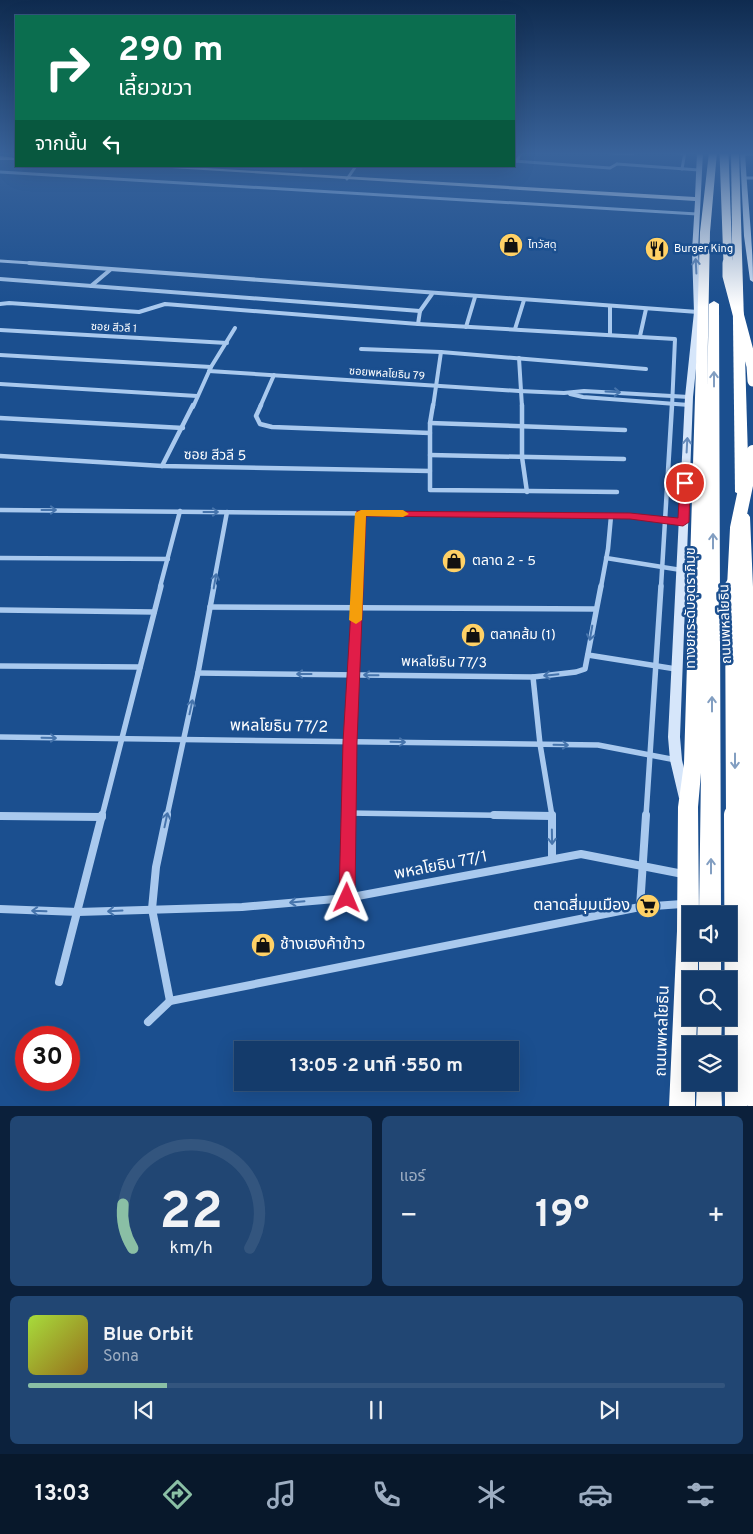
<!DOCTYPE html>
<html lang="th">
<head>
<meta charset="utf-8">
<style>
  :root { --surface:#143b6b; --page:#214673; --text:#f1f3f6; --muted:#9dadc1; --line:#33557e; --accent:#8abfa5 }
  body { margin:0; font-family:Overpass,"Noto Sans Thai",sans-serif; background:var(--page); color:var(--text); height:100vh; display:flex; flex-direction:column; font-size:19px; white-space:nowrap }
  * { box-sizing:border-box; margin:0 }
  p { font-size:16px; color:var(--muted) }
  .icon { flex:none; width:28px; height:28px; fill:none; stroke:currentColor; stroke-width:2; stroke-linecap:round; stroke-linejoin:round }
  .map { position:relative; height:1106px; overflow:hidden }
  .side { display:flex; flex-direction:column; gap:10px; padding:10px; background:#0b203b; flex:1 }
  .side>* { flex:none }
  .top-card { position:absolute; left:15px; top:15px; width:500px; height:152px; border-radius:0px; box-shadow:0 5px 20px #0002,0 0 0 1px var(--line); background:#0b6e4f; color:#fff; overflow:hidden }
  .tools { position:absolute; left:682px; top:906px; display:grid; gap:10px }
  .tools a { display:grid; place-items:center; width:55px; height:55px; border-radius:0px; background:var(--surface); box-shadow:0 5px 20px #0002,0 0 0 1px var(--line); font-size:25px }
  .speed { position:absolute; left:15px; top:1026px; display:flex; gap:10px; font-size:25px; font-weight:700; text-align:center }
  .speed>* { display:grid; place-content:center; width:65px; height:65px; border-radius:50%; background:var(--surface); box-shadow:0 5px 20px #0002,0 0 0 1px var(--line); line-height:1 }
  .speed .limit { border:8px solid #d22; background:#fff; color:#111 }
  .pin { position:absolute; display:grid; place-items:center; width:42px; height:42px; color:#fff; margin:-21px; border:2px solid #fff; border-radius:50%; box-shadow:0 1px 5px #0007 }
  .me { position:absolute; width:55px; margin:-28px; rotate:1deg; stroke-linejoin:round; filter:drop-shadow(0 0 4px #0008) }
  .turn { display:flex; align-items:center; gap:18px; height:105px; padding:0 20px; font-size:22px }
  .turn .icon { width:65px; height:65px; stroke-width:2.5 }
  .turn b { display:block; font-size:35px; line-height:42px }
  .then { display:flex; align-items:center; height:48px; padding:0 20px; background:#0003; gap:10px; font-size:19px }
  .big { font-size:38px; font-weight:700; line-height:1.1 }
  .side .card { flex:1; display:flex; flex-direction:column; justify-content:center; gap:8px; min-width:0; padding:0 18px; border-radius:8px; background:var(--page) }
  .side .dial { align-items:center; gap:0 }
  .dial svg { height:130px; overflow:visible; fill:none; stroke:var(--line); stroke-width:7; stroke-linecap:round; text-anchor:middle }
  .dial text { fill:var(--text); stroke:none }
  .song { display:flex; align-items:center; gap:15px }
  .cover { width:60px; height:60px; border-radius:8px; background:linear-gradient(135deg,hsl(80 70% 55%),hsl(40 70% 35%)) }
  .played { height:5px; border-radius:2px; background:linear-gradient(90deg,var(--accent) 20%,var(--line) 20%) }
  .keys { display:flex; justify-content:space-around; direction:ltr }
  .heat { display:flex; justify-content:space-between; align-items:center; font-size:28px; direction:ltr }
  .side .tiles { flex:1; display:grid; gap:10px; grid-template-columns:1fr 1fr }
  .card:last-child { grid-column:span 2 }
  .trip { position:absolute; left:234px; top:1041px; width:285px; height:50px; border-radius:0px; background:var(--surface); box-shadow:0 5px 20px #0002,0 0 0 1px var(--line); font-weight:700; line-height:50px; text-align:center }
  .tab-bar { display:flex; height:80px; justify-content:space-around; align-items:center; background:#08182b; color:var(--muted) }
  .tab-bar .icon { width:35px; height:35px }
  .tab-bar .on { color:var(--accent) }
  .tab-bar b { font-size:22px; color:var(--text) }
  .map>svg:first-child { display:block }
  .green { fill:#2461a8 }
  .lines { fill:none; stroke-linecap:round; stroke-linejoin:round }
  .street-far4 { stroke:#a9c9ee; stroke-width:3 }
  .street-far3 { stroke:#a9c9ee; stroke-width:4 }
  .street-far2 { stroke:#a9c9ee; stroke-width:4.5 }
  .street-far1 { stroke:#a9c9ee; stroke-width:5.5 }
  .street { stroke:#a9c9ee; stroke-width:8 }
  .secondary { fill:#d6e6fa; fill-rule:evenodd }
  .highway { fill:#fff; fill-rule:evenodd }
  .highway-bridge-far4 { stroke:#fff; stroke-width:9 }
  .highway-bridge-far3 { stroke:#fff; stroke-width:11 }
  .highway-bridge-far2 { stroke:#fff; stroke-width:14 }
  .highway-bridge-far1 { stroke:#fff; stroke-width:18 }
  .highway-bridge { stroke:#fff; stroke-width:22 }
  .oneway { stroke:#668bba }
  .oneway2 { stroke:#829ec1 }
  .oneway3 { stroke:#4674ac }
  .route { fill:#e11d48; stroke:#92132f }
  .slow { fill:#f59e0b }
  .labels { text-anchor:middle; dominant-baseline:central; stroke-width:5; stroke-linejoin:round; paint-order:stroke }
  .far-poi-label { font-size:11px; fill:#fff; stroke:#1b4f8f; text-anchor:start }
  .far-street-label { font-size:11px; fill:#fff; stroke:#1b4f8f }
  .street-label { font-size:14px; fill:#fff; stroke:#1b4f8f }
  .poi-label { font-size:14px; fill:#fff; stroke:#1b4f8f; text-anchor:start }
  .near-street-label { font-size:16px; fill:#fff; stroke:#1b4f8f }
  .near-poi-label { font-size:16px; fill:#fff; stroke:#1b4f8f; text-anchor:end }
</style>
</head>
<body>
<div class="map">
<svg width="753" height="1107" viewBox="0 0 753 1107">
  <rect width="100%" height="100%" fill="#1b4f8f"/>
  <path class="green" d="M 198,166 L 305,166 L 300,172 Z"/>
  <g class="lines">
    <g class="street-far4">
      <path d="M 601,152 L 632,154"/>
      <path d="M 667,152 L 685,153"/>
      <path d="M 743,154 L 753,154"/>
      <path d="M 514,161 L 610,168 L 617,164"/>
      <path d="M 517,161 L 521,152"/>
      <path d="M 617,164 L 699,170"/>
      <path d="M 682,169 L 685,152"/>
      <path d="M 0,172 L 697,214"/>
      <path d="M 744,178 L 753,178"/>
      <path d="M 347,179 L 356,166"/>
      <path d="M 0,261 L 46,264"/>
    </g>
    <g class="street-far3">
      <path d="M 29,263 L 698,312"/>
      <path d="M 0,279 L 420,311"/>
      <path d="M 91,286 L 110,270"/>
      <path d="M 0,304 L 9,303 L 139,312 L 165,304 L 418,324 L 675,339 L 672,407"/>
      <path d="M 610,306 L 610,335"/>
      <path d="M 418,324 L 420,311 L 432,294"/>
      <path d="M 466,327 L 475,297"/>
      <path d="M 515,329 L 524,300"/>
      <path d="M 0,330 L 227,343"/>
      <path d="M 640,336 L 646,309"/>
      <path d="M 361,349 L 441,352 L 646,369"/>
      <path d="M 0,355 L 211,367"/>
      <path d="M 519,358 L 522,407"/>
      <path d="M 209,371 L 519,391 L 564,393 L 584,391 L 689,397"/>
      <path d="M 0,384 L 197,396"/>
      <path d="M 570,394 L 583,397 L 689,405"/>
      <path d="M 193,407 L 211,367 L 235,328"/>
      <path d="M 260,407 L 274,375"/>
      <path d="M 433,407 L 441,352"/>
    </g>
    <g class="street-far2">
      <path d="M 261,405 L 256,416 L 260,424 L 272,427 L 430,433"/>
      <path d="M 433,405 L 430,423 L 430,490 L 617,492"/>
      <path d="M 522,405 L 522,457 L 527,492"/>
      <path d="M 0,418 L 183,428"/>
      <path d="M 430,423 L 625,430"/>
      <path d="M 430,455 L 624,459"/>
      <path d="M 0,456 L 162,466 L 430,471"/>
      <path d="M 162,466 L 193,405"/>
      <path d="M 0,510 L 630,516 L 683,522"/>
      <path d="M 0,558 L 168,559"/>
      <path d="M 606,558 L 681,570"/>
      <path d="M 160,587 L 180,511"/>
      <path d="M 213,587 L 227,512"/>
      <path d="M 357,587 L 361,513"/>
      <path d="M 601,587 L 608,549 L 611,516"/>
      <path d="M 661,587 L 672,405"/>
    </g>
    <g class="street-far1">
      <path d="M 210,607 L 596,609"/>
      <path d="M 0,610 L 154,612"/>
      <path d="M 588,655 L 676,669"/>
      <path d="M 0,666 L 140,667"/>
      <path d="M 198,673 L 533,677 L 576,672 L 585,669 L 601,586"/>
      <path d="M 533,677 L 540,744 L 552,816"/>
      <path d="M 0,737 L 598,745 L 676,760"/>
      <path d="M 348,813 L 552,816"/>
      <path d="M 0,816 L 40,816"/>
      <path d="M 102,816 L 161,586"/>
      <path d="M 167,816 L 198,673 L 214,586"/>
      <path d="M 349,816 L 357,586"/>
      <path d="M 646,816 L 661,586"/>
    </g>
    <g class="street">
      <path d="M 167,815 L 156,867 L 152,909 L 170,1001 L 640,907 L 682,904"/>
      <path d="M 494,815 L 552,816"/>
      <path d="M 552,815 L 552,859"/>
      <path d="M 0,816 L 102,817"/>
      <path d="M 347,898 L 349,815"/>
      <path d="M 640,907 L 646,815"/>
      <path d="M 0,909 L 78,912 L 242,907 L 347,898 L 581,854 L 683,874"/>
      <path d="M 59,982 L 102,815"/>
      <path d="M 148,1022 L 170,1001"/>
    </g>
    <g class="secondary">
      <path d="M 697,152 L 703,152 L 698,251 L 702,312 L 693,397 L 680,737 L 682,760 L 690,794 L 689,798 L 684,799 L 679,798 L 678,794 L 670,760 L 668,737 L 685,397 L 694,312 L 692,251 L 695,201 L 139,166 L 172,166 L 695,197 Z"/>
      <path d="M 740,152 L 745,152 C 747,195 753,239 753,282 L 750,280 L 744,236 Z"/>
      <path d="M 0,156 L 16,158 L 16,160 L 0,160 Z"/>
    </g>
    <g class="highway">
      <path d="M 709,152 L 717,152 L 710,232 L 707,389 L 709,304 L 714,301 L 719,304 L 721,915 L 699,915 L 701,773 L 698,807 L 699,915 L 691,915 L 691,952 L 698,952 L 698,980 L 691,980 L 691,1018 L 697,1018 L 696,1045 L 691,1045 L 691,1082 L 695,1082 L 695,1107 L 669,1107 L 677,931 L 678,807 L 684,763 L 700,232 Z"/>
      <path d="M 731,152 L 739,152 L 749,492 L 742,496 L 735,492 Z"/>
      <path d="M 743,513 L 748,514 L 750,517 L 753,587 L 753,1107 L 744,1105 L 741,1096 L 741,741 L 736,517 L 738,514 Z"/>
      <rect x="699" y="952" width="22" height="28"/>
      <path d="M 698,1018 L 722,1018 L 721,1045 L 697,1045 Z"/>
      <path d="M 697,1082 L 721,1082 L 722,1107 L 696,1107 Z"/>
    </g>
    <path class="highway-bridge-far4" d="M 724,152 L 728,264"/>
    <path class="highway-bridge-far3" d="M 728,263 L 728,276 L 752,366 L 753,381"/>
    <path class="highway-bridge-far2" d="M 734,587 L 737,528 L 753,452"/>
    <path class="highway-bridge-far1" d="M 734,586 L 735,816"/>
    <path class="highway-bridge" d="M 735,815 L 736,1107"/>
  </g>
  <defs><path id="oneway-shaft" d="M-6 0H5M1.5-3L5.5 0L1.5 3" fill="none" stroke-width="1.6" stroke-linecap="round" stroke-linejoin="round" transform="scale(1.25)"/></defs>
  <g class="oneway">
    <use href="#oneway-shaft" transform="translate(696 266) rotate(-93)"/>
    <use href="#oneway-shaft" transform="translate(687 445) rotate(-87)"/>
  </g>
  <g class="oneway2">
    <use href="#oneway-shaft" transform="translate(714 379) rotate(-90)"/>
    <use href="#oneway-shaft" transform="translate(713 541) rotate(-90)"/>
    <use href="#oneway-shaft" transform="translate(712 704) rotate(-90)"/>
    <use href="#oneway-shaft" transform="translate(735 761) rotate(90)"/>
    <use href="#oneway-shaft" transform="translate(711 866) rotate(-90)"/>
  </g>
  <g class="oneway3">
    <use href="#oneway-shaft" transform="translate(613 392) rotate(3)"/>
    <use href="#oneway-shaft" transform="translate(49 510)"/>
    <use href="#oneway-shaft" transform="translate(211 512)"/>
    <use href="#oneway-shaft" transform="translate(215 581) rotate(-80)"/>
    <use href="#oneway-shaft" transform="translate(591 633) rotate(100)"/>
    <use href="#oneway-shaft" transform="translate(304 674) rotate(-180)"/>
    <use href="#oneway-shaft" transform="translate(371 675) rotate(-179)"/>
    <use href="#oneway-shaft" transform="translate(551 675) rotate(174)"/>
    <use href="#oneway-shaft" transform="translate(191 707) rotate(-78)"/>
    <use href="#oneway-shaft" transform="translate(49 738) rotate(1)"/>
    <use href="#oneway-shaft" transform="translate(398 742) rotate(1)"/>
    <use href="#oneway-shaft" transform="translate(561 745) rotate(1)"/>
    <use href="#oneway-shaft" transform="translate(166 820) rotate(-78)"/>
    <use href="#oneway-shaft" transform="translate(552 837) rotate(89)"/>
    <use href="#oneway-shaft" transform="translate(297 902) rotate(175)"/>
    <use href="#oneway-shaft" transform="translate(39 911) rotate(-178)"/>
    <use href="#oneway-shaft" transform="translate(115 911) rotate(177)"/>
  </g>
  <linearGradient id="sky" x2="0" y2="1"><stop stop-color="#0f2b4f"/><stop offset="0.5" stop-color="#39639b"/><stop offset="1" stop-color="#39639b" stop-opacity="0"/></linearGradient>
  <rect width="753" height="307" fill="url(#sky)"/>
  <path class="route" d="M 685,480 L 690,483 L 689,522 L 683,526 L 630,519 L 366,516 L 357,742 L 355,898 L 352,903 L 347,905 L 341,903 L 339,898 L 343,742 L 357,511 L 630,513 L 678,518 L 680,483 Z"/>
  <path class="slow" d="M 361,510 L 403,510 L 409,514 L 403,517 L 366,516 L 362,620 L 356,624 L 349,620 L 355,513 Z"/>
  <defs>
    <g id="shop-disc" transform="scale(1.25)"><circle r="9.5" fill="#ffd166" stroke="#1b4f8f"/><path d="M-5-2.5h2.3a2.7 3.5 0 0 1 5.4 0H5L5.5 6h-11ZM-1.5-2.5h3a1.5 2.3 0 0 0-3 0Z" fill="#111"/></g>
    <g id="restaurant-disc" transform="scale(1.25)"><circle r="9.5" fill="#ffd166" stroke="#1b4f8f"/><path d="M-5-6h1v4h1v-4h1v4h1v-4h1v5L-1.5 .5V6h-2V.5L-5-1ZM5-6V6H3V1.5H1.5Q1.5-4 5-6Z" fill="#111"/></g>
    <g id="supermarket-disc" transform="scale(1.25)"><circle r="9.5" fill="#ffd166" stroke="#1b4f8f"/><path d="M-6-5.5h2.5l.6 2H6L4.5 2H-2.5L-4.4-4H-6ZM-1.5 3.2a1.3 1.3 0 1 0 .1 0ZM3 3.2a1.3 1.3 0 1 0 .1 0Z" fill="#111"/></g>
  </defs>
  <g fill-rule="evenodd">
    <use href="#shop-disc" x="511" y="245"/>
    <use href="#restaurant-disc" x="657" y="249"/>
    <use href="#shop-disc" x="454" y="561"/>
    <use href="#shop-disc" x="473" y="635"/>
    <use href="#supermarket-disc" x="648" y="906"/>
    <use href="#shop-disc" x="263" y="945"/>
  </g>
  <g class="labels">
    <g class="far-poi-label">
      <text x="528" y="245">ไทวัสดุ</text>
      <text x="674" y="249">Burger King</text>
    </g>
    <g class="far-street-label">
      <text transform="translate(114 328) rotate(3)">ซอย สีวลี 1</text>
      <text transform="translate(387 374) rotate(4)">ซอยพหลโยธิน 79</text>
    </g>
    <g class="street-label">
      <text transform="translate(215 456) rotate(1)">ซอย สีวลี 5</text>
      <text transform="translate(691 608) rotate(-90)">ทางยกระดับอุตราภิมุข</text>
      <text transform="translate(726 624) rotate(-92)">ถนนพหลโยธิน</text>
      <text transform="translate(444 663) rotate(1)">พหลโยธิน 77/3</text>
    </g>
    <g class="poi-label">
      <text x="472" y="561">ตลาด 2 - 5</text>
      <text x="490" y="635">ตลาคส้ม (1)</text>
    </g>
    <g class="near-street-label">
      <text transform="translate(279 727) rotate(1)">พหลโยธิน 77/2</text>
      <text transform="translate(441 866) rotate(-11)">พหลโยธิน 77/1</text>
      <text transform="translate(663 1031) rotate(-88)">ถนนพหลโยธิน</text>
    </g>
    <g class="near-poi-label">
      <text x="630" y="906">ตลาดสี่มุมเมือง</text>
      <text x="280" y="945" text-anchor="start">ช้างเฮงค้าข้าว</text>
    </g>
  </g>
</svg>
<div class="tools">
<a><svg class="icon" aria-label="sound" viewBox="0 0 24 24"><path d="M4 9h4l5-4v14l-5-4H4zM17 9q2 3 0 6"/></svg></a>
<a><svg class="icon" aria-label="search" viewBox="0 0 24 24"><circle cx="10" cy="10" r="6"/><path d="M15 15l6 6"/></svg></a>
<a><svg class="icon" aria-label="layers" viewBox="0 0 24 24"><path d="M12 4l9 5-9 5-9-5zM3 14l9 5 9-5"/></svg></a>
</div>
<div class="speed"><div class="limit">30</div></div>
<div class="pin" style="left:685px;top:483px;background:#d93025"><svg class="icon" aria-label="arrive" viewBox="0 0 24 24"><path d="M6 21V4h12l-3 4 3 4H6"/></svg></div>
<svg class="me" style="left:347px;top:898px" viewBox="-20 -20 40 40"><path d="M0-17L14 15 0 8-14 15z" fill="#e11d48" stroke="#fff" stroke-width="4"/></svg>
<div class="trip">13:05 · 2 นาที · 550 m</div>
<div class="top-card">
<div class="turn"><svg class="icon" aria-label="right" viewBox="0 0 24 24"><path d="M7 20v-9h11M14 6l5 5-5 5"/></svg><div><b>290 m</b>เลี้ยวขวา</div></div>
<div class="then">จากนั้น<svg class="icon" aria-label="left" viewBox="0 0 24 24"><path d="M17 20v-9H6M10 6l-5 5 5 5"/></svg></div>
</div>
</div>
<section class="side">
<div class="tiles">
<div class="card dial"><svg viewBox="0 0 100 80">
<path d="M14 69A42 42 0 1 1 86 69"/>
<path d="M14 69A42 42 0 0 1 8 42" stroke="#8abfa5"/>
<text x="50" y="56" font-size="32" font-weight="700">22</text>
<text x="50" y="72" font-size="11">km/h</text>
</svg></div>
<div class="card"><p>แอร์</p>
<div class="heat"><a>−</a><b class="big">19°</b><a>+</a></div>
</div>
<div class="card">
<div class="song"><i class="cover"></i><div><b>Blue Orbit</b><p>Sona</p></div></div>
<div class="played"></div>
<div class="keys"><svg class="icon" aria-label="previous" viewBox="0 0 24 24"><path d="M18 5L8 12l10 7zM5 5v14"/></svg><svg class="icon" aria-label="pause" viewBox="0 0 24 24"><path d="M8 5v14M16 5v14"/></svg><svg class="icon" aria-label="next" viewBox="0 0 24 24"><path d="M6 5l10 7-10 7zM19 5v14"/></svg></div>
</div>
</div>
</section>
<nav class="tab-bar">
<b>13:03</b>
<svg class="icon on" aria-label="directions" viewBox="0 0 24 24"><path d="M12 3l9 9-9 9-9-9zM9 14v-3h6M13 9l2 2-2 2"/></svg>
<svg class="icon" aria-label="music" viewBox="0 0 24 24"><path d="M9 18V5l10-2v13"/><circle cx="6" cy="18" r="3"/><circle cx="16" cy="16" r="3"/></svg>
<svg class="icon" aria-label="phone" viewBox="0 0 24 24"><path d="M5 4h4l2 5-3 2q2 4 5 5l2-3 5 2v4C11 20 4 13 5 4z"/></svg>
<svg class="icon" aria-label="climate" viewBox="0 0 24 24"><path d="M12 3v18M4 7l16 10M4 17L20 7"/></svg>
<svg class="icon" aria-label="car" viewBox="0 0 24 24"><path d="M5 17H2v-5l4-1 3-4h7l3 4 3 1v5h-3M9 17h6M6 11h13"/><circle cx="7" cy="17" r="2"/><circle cx="17" cy="17" r="2"/></svg>
<svg class="icon" aria-label="filters" viewBox="0 0 24 24"><path d="M4 7h16M4 17h16"/><circle cx="9" cy="7" r="2"/><circle cx="15" cy="17" r="2"/></svg>
</nav>
</body>
</html>
